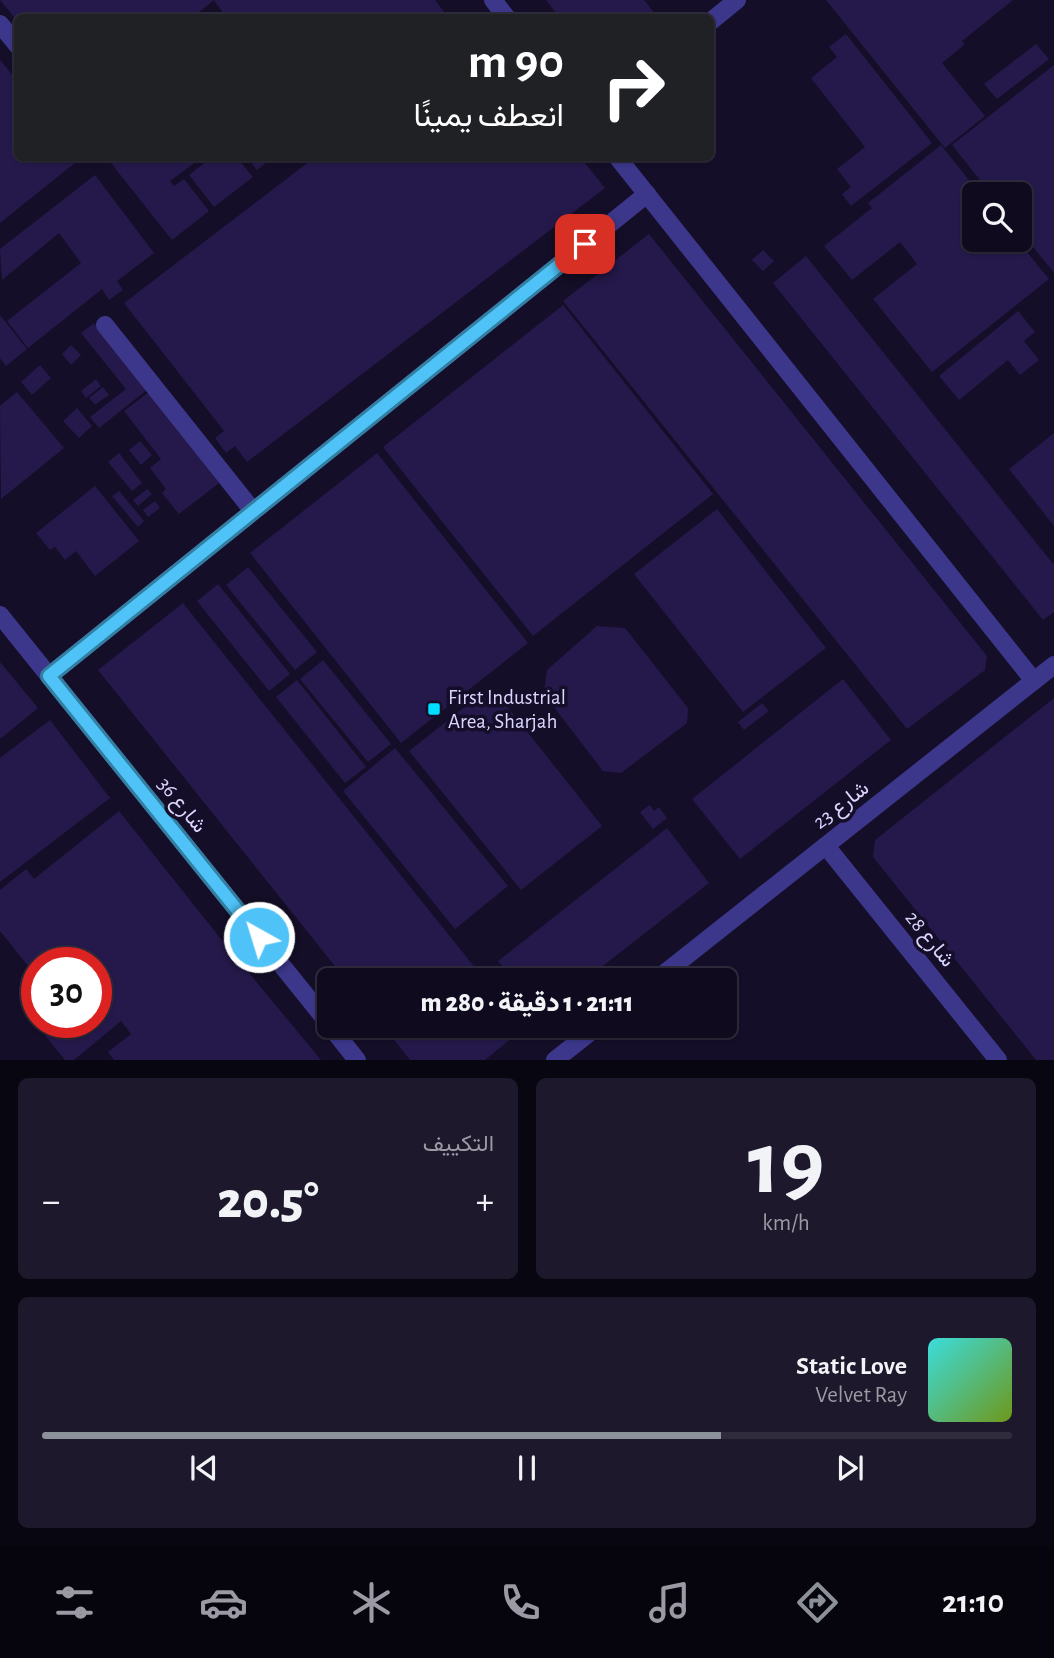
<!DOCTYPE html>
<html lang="ar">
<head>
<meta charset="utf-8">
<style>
  :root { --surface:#0f0a1e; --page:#1d182b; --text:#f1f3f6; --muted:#9b9aa4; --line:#2f2b3c; --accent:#8c9099 }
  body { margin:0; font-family:"Alegreya Sans",Vazirmatn,sans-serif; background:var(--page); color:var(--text); direction:rtl; height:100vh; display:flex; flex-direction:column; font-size:26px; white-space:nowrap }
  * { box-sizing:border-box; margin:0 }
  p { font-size:23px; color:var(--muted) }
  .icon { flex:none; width:38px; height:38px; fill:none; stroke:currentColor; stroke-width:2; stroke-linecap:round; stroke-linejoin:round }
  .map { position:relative; height:1060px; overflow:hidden; direction:ltr }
  .drawer { display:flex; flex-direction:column; gap:18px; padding:18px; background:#080610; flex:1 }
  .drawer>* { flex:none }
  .top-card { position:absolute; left:14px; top:14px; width:700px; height:147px; border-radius:10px; box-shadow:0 2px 5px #0004,0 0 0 2px var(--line); direction:rtl; background:#202124; color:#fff; overflow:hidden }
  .controls { position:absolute; left:962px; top:182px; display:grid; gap:14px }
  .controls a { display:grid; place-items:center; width:70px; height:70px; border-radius:10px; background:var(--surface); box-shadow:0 2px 5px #0004,0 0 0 2px var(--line); font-size:35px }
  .speed { position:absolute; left:21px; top:947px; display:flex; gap:14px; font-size:35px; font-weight:700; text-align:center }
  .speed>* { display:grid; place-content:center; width:91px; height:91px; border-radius:50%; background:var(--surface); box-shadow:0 2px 5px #0004,0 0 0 2px var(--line); line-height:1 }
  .speed .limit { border:10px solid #d22; background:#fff; color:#111 }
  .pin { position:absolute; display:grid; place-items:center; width:60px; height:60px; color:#fff; margin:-30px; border-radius:14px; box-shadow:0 4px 10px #0006 }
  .me { position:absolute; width:77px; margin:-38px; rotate:321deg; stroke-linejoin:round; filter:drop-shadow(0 0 5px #0008) }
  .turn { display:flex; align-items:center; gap:24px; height:147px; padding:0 35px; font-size:32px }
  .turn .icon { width:91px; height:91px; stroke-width:2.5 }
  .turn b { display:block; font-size:49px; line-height:60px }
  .big { font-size:52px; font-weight:800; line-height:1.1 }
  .drawer .card { flex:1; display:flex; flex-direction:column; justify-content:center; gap:10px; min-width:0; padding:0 24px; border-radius:10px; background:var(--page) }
  .drawer .dial { align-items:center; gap:0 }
  .dial b { font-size:91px; line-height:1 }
  .song { display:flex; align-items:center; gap:21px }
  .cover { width:84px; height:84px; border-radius:10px; background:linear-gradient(135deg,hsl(180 70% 55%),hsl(80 70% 35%)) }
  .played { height:7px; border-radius:4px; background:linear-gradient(90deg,var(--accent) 70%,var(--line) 70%) }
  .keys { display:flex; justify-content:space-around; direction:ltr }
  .heat { display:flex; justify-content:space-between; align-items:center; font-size:38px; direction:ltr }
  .drawer .tiles { flex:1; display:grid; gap:18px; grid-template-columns:1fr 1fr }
  .card:last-child { grid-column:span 2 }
  .trip { position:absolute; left:317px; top:968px; width:420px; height:70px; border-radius:10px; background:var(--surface); box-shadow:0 2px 5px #0004,0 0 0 2px var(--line); font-weight:800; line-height:70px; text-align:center; direction:rtl }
  .tab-bar { display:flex; height:112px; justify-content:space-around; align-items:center; background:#06040c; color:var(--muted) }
  .tab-bar .icon { width:49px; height:49px }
  .tab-bar .active { color:var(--accent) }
  .tab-bar b { font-size:32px; color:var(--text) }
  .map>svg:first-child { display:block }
  .building { fill:#25194b }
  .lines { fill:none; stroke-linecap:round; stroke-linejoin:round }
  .minor { stroke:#3c378a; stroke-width:18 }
  .route-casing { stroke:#337fa1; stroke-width:18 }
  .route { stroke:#4fc3f7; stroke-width:12 }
  .poi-dot { fill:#02deff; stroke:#140e28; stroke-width:2.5 }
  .labels { text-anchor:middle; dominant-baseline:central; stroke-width:7; stroke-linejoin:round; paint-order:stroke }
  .poi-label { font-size:21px; fill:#dcd6ff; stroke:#140e28; text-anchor:start }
  .street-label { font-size:21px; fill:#dcd6ff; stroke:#140e28 }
</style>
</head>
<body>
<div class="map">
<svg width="1054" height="1060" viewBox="0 0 1054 1060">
  <rect width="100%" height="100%" fill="#140e28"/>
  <g class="building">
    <path d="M 0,0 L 435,0 L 449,18 L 217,18 L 223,13 L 214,0 L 192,18 L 18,18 L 18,22 Z"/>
    <path d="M 546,0 L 644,0 L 656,15 L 653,18 L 560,18 Z"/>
    <path d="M 826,0 L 1013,0 L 962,41 L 965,44 L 942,63 L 985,116 L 945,148 Z"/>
    <path d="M 846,34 L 932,143 L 851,206 L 842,194 L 851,187 L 837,169 L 865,147 L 811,78 L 837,57 L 829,47 Z"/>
    <path d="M 1036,44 L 1049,59 L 997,99 L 984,84 Z"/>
    <path d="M 0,60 L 18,82 L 18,158 L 81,158 L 0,223 Z"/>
    <path d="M 1054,65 L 1054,273 L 1020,231 L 1020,194 L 991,194 L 952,145 Z"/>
    <path d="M 941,145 L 980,194 L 975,194 L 975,240 L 1017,240 L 1049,279 L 932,372 L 873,299 L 917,264 L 900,242 L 852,280 L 824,246 L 872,208 L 868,203 Z"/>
    <path d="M 107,158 L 201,158 L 170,181 L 174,186 L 184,179 L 209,211 L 172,240 Z"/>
    <path d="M 211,158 L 237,158 L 253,177 L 214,207 L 189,175 Z"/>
    <path d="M 247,158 L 272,158 L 257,170 Z"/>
    <path d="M 314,158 L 581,158 L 605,188 L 247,462 L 235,446 L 226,453 L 215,438 L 224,431 L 124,303 Z"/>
    <path d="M 95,175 L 154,253 L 117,281 L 123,290 L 109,300 L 102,289 L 28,348 L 7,321 L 81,263 L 59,233 L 2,280 L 0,249 Z"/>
    <path d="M 649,234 L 987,656 L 985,670 L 907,729 L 563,301 Z"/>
    <path d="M 763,250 L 774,261 L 763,271 L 752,260 Z"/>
    <path d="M 806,256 L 1054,565 L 1054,612 L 1043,620 L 773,283 Z"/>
    <path d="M 563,305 L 713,494 L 533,636 L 383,447 Z"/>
    <path d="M 1018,311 L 1035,332 L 1024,341 L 1039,360 L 1020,375 L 1008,360 L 959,400 L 939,376 Z"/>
    <path d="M 0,315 L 27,349 L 6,366 L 0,358 Z"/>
    <path d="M 94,323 L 148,389 L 99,428 L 90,417 L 126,389 L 81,333 Z"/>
    <path d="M 71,345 L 81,355 L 71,365 L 62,354 Z"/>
    <path d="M 40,365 L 51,378 L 32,395 L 21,382 Z"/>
    <path d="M 96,379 L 101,386 L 86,398 L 81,391 Z"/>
    <path d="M 103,387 L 109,395 L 95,405 L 89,398 Z"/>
    <path d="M 17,392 L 64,448 L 1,499 L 0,406 Z"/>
    <path d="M 149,392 L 219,483 L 179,514 L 162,493 L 166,489 L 150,468 L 161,459 L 124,411 Z"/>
    <path d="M 77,408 L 92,426 L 79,438 L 63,421 Z"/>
    <path d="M 1054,433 L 1054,526 L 1009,469 Z"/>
    <path d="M 140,441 L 152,455 L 141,465 L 129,450 Z"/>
    <path d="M 119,453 L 142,483 L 132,491 L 108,462 Z"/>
    <path d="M 377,453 L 528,643 L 401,743 L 250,553 Z"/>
    <path d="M 95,486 L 139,541 L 95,576 L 76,551 L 65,560 L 55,547 L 50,550 L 36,533 Z"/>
    <path d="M 147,489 L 152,494 L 138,506 L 133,500 Z"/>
    <path d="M 119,491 L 144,521 L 138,527 L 112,496 Z"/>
    <path d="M 155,501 L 160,508 L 148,517 L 143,510 Z"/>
    <path d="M 717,509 L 826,648 L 743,712 L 634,574 Z"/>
    <path d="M 248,567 L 317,652 L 295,670 L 226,585 Z"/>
    <path d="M 218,584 L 290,674 L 269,691 L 197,601 Z"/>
    <path d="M 183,603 L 424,904 L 485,980 L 346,980 L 98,670 Z"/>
    <path d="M 597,626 L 625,628 L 688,708 L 687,723 L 621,773 L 603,771 L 544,694 L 547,670 Z"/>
    <path d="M 323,660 L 391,744 L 368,762 L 300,679 Z"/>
    <path d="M 0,662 L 38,708 L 0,739 Z"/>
    <path d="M 843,679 L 891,740 L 740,859 L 692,799 Z"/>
    <path d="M 297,680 L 366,767 L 345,783 L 276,697 Z"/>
    <path d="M 491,686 L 602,826 L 521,890 L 409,751 Z"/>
    <path d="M 1054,698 L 1054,1060 L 1036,1060 L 873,857 L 875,840 Z"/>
    <path d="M 762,703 L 769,711 L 744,730 L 738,722 Z"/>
    <path d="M 50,720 L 110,798 L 0,882 L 0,758 Z"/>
    <path d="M 395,748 L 508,886 L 455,929 L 343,791 Z"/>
    <path d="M 650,805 L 654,811 L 659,807 L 667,818 L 653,829 L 640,812 Z"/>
    <path d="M 119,811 L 221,939 L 321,1060 L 114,1060 L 108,1052 L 131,1034 L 121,1021 L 74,1060 L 65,1060 L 31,1018 L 37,1013 L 37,1022 L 96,1022 L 96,966 L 101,962 L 97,957 L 90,962 L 37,962 L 37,977 L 0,931 L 0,890 L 26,869 L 34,879 Z"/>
    <path d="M 667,828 L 709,883 L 585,980 L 513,980 L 498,961 Z"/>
    <path d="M 383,1026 L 522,1026 L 524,1028 L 485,1060 L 410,1060 Z"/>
  </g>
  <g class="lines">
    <g class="minor">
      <path d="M 493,0 L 507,18"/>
      <path d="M 710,22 L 737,0"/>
      <path d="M 0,24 L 18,46"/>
      <path d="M 618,158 L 1034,681"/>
      <path d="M 105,325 L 253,511"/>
      <path d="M 0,615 L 329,1024"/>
      <path d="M 49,676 L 647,194"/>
      <path d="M 826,846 L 998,1060"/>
      <path d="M 656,980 L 1054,665"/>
      <path d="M 330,1026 L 357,1060"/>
      <path d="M 555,1060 L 598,1026"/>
    </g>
  </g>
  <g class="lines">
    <g class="route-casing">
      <path id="route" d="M 259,937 L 49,676 L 585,244"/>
    </g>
    <use href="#route" class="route"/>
  </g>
  <rect class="poi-dot" x="427" y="702" width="14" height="14" rx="3.5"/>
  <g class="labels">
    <g class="poi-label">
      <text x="448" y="697">First Industrial<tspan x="448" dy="24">Area, Sharjah</tspan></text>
    </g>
    <g class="street-label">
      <text transform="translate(182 805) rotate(51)">شارع 36</text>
      <text transform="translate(841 805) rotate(-38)">شارع 23</text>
      <text transform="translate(930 939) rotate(51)">شارع 28</text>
    </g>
  </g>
</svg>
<div class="controls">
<a><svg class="icon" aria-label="search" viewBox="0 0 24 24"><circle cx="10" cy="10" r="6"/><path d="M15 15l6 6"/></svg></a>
</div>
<div class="speed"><div class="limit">30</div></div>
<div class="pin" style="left:585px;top:244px;background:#d93025"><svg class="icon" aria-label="arrive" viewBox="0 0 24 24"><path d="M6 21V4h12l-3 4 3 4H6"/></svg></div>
<svg class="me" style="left:259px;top:937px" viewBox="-20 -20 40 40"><circle r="17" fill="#4fc3f7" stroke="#fff" stroke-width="3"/><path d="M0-11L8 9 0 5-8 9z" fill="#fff"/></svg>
<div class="trip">21:11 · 1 دقيقة · 280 m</div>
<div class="top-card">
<div class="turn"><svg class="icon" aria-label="right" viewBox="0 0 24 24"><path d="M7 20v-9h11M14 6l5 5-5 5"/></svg><div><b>90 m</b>انعطف يمينًا</div></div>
</div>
</div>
<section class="drawer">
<div class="tiles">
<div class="card dial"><b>19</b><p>km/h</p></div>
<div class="card"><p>التكييف</p>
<div class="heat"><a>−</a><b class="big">20.5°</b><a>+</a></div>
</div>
<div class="card">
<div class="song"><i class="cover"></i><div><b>Static Love</b><p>Velvet Ray</p></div></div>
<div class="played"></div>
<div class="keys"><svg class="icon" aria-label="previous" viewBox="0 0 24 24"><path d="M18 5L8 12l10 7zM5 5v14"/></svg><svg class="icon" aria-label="pause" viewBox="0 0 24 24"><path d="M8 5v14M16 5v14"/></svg><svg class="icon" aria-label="next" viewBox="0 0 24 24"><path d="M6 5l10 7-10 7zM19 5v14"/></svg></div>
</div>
</div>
</section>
<nav class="tab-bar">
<b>21:10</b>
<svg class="icon active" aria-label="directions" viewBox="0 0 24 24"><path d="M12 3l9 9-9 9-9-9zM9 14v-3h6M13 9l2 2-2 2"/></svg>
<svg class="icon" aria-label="music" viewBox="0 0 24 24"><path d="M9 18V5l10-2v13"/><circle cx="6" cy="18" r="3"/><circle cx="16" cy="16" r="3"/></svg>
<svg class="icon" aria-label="phone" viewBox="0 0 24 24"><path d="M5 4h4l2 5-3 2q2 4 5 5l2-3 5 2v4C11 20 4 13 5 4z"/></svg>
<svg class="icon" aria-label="climate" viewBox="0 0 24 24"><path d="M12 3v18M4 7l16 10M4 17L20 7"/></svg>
<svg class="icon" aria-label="car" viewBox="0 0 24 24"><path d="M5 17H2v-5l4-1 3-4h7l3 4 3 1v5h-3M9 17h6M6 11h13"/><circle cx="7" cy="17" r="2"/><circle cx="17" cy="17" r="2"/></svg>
<svg class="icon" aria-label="filters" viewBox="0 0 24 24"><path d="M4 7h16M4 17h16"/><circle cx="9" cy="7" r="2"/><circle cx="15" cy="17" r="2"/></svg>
</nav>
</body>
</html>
